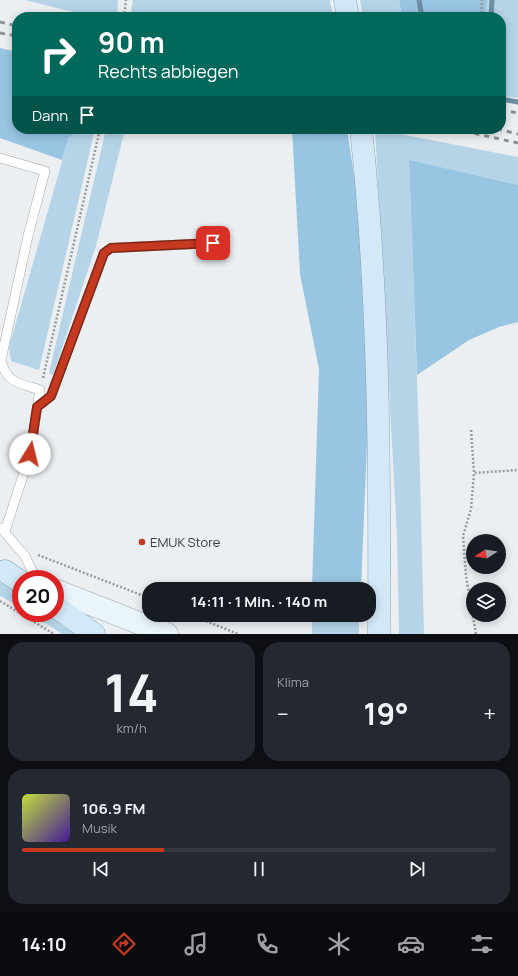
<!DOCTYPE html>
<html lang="de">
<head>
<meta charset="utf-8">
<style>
  :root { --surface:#171b24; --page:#242831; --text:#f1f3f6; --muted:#9ea1a6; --line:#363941; --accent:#c43920 }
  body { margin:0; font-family:Manrope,sans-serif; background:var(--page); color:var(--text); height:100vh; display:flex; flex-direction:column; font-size:15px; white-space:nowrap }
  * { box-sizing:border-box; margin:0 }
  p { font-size:13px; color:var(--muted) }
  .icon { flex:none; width:22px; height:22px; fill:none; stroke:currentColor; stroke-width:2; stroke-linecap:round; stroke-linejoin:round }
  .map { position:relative; height:634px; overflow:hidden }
  .side { display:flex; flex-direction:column; gap:8px; padding:8px; background:#0d0f14; flex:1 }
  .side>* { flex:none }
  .top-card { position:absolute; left:12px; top:12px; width:494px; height:122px; border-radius:16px; box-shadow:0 2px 10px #0003; background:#00695c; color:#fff; overflow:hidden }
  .needle { width:26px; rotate:258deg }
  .controls { position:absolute; left:466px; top:534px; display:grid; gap:8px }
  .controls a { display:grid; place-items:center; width:40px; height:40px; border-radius:50%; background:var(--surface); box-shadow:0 2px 10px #0003; font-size:20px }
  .speed { position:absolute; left:12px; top:570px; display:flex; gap:8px; font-size:20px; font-weight:700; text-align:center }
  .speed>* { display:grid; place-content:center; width:52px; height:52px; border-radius:50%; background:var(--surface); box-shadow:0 2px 10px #0003; line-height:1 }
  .speed .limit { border:6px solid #d22; background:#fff; color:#111 }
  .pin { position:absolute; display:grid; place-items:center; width:34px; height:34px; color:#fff; margin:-17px; border-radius:8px; box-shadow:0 2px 6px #0006 }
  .me { position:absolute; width:44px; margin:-22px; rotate:9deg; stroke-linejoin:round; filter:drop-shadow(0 0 3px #0008) }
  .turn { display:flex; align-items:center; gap:14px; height:84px; padding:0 20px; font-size:18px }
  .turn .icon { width:52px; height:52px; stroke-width:2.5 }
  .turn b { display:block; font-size:28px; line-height:34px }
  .then { display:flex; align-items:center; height:38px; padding:0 20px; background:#0003; gap:8px; font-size:15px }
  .big { font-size:30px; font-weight:700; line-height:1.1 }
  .side .tile { flex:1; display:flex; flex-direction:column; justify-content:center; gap:6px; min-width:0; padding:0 14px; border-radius:16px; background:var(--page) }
  .side .dial { align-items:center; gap:0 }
  .dial b { font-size:52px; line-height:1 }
  .song { display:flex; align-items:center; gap:12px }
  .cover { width:48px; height:48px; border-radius:6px; background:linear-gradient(135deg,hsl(70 70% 55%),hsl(260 70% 35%)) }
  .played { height:4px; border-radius:2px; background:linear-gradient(90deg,var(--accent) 30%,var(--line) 30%) }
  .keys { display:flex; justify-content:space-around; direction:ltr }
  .heat { display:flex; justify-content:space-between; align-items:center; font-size:22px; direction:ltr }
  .side .tiles { flex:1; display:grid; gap:8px; grid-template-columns:1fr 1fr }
  .tile:last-child { grid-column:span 2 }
  .trip { position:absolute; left:142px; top:582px; width:234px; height:40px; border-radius:16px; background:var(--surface); box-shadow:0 2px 10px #0003; font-weight:700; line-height:40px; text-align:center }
  .tabs { display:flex; height:64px; justify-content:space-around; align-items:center; background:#090b0e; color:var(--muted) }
  .tabs .icon { width:28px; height:28px }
  .tabs .active { color:var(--accent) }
  .tabs b { font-size:18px; color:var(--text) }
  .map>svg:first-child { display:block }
  .green { fill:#b5d4e8 }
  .forest { fill:#98c5e2 }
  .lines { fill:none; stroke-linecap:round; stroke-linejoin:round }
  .stream { stroke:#6e8ea2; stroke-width:5 }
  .lane-casing { stroke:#a3a7aa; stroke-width:10 }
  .secondary-casing { stroke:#a3a7aa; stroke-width:23 }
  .primary-casing { stroke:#8aa3b3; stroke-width:23 }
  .path { stroke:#999c9e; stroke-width:2.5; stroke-dasharray:2 2; stroke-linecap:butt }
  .lane { stroke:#fff; stroke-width:9 }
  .secondary { stroke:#e9f4fb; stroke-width:22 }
  .primary { stroke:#d3e9f8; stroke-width:22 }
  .rail { stroke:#8d8f92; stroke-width:3; stroke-dasharray:5 5; stroke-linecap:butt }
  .route-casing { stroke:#7f2515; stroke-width:10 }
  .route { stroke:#c43920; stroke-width:7 }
  .poi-dot { fill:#c43920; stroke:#ebeff2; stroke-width:1.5 }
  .labels { text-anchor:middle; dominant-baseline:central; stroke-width:3; stroke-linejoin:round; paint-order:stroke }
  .poi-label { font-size:13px; fill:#393a3c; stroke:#ebeff2; text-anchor:start }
</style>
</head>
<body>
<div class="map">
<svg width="518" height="634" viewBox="0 0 518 634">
  <rect width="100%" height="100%" fill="#ebeff2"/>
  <g class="green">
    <path d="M 25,0 L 118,0 L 117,17 L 93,17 Z"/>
    <path d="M 133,0 L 330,0 L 333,17 L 130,17 Z"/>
    <path d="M 360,0 L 399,0 L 402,17 L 363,17 Z"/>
    <path d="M 487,0 L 518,0 L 518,98 L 501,96 L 501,17 L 486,17 Z"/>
    <path d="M 84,129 L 95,129 L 39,370 L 11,361 L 9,347 L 69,137 Z"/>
    <path d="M 106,129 L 125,129 L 96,246 L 53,375 L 49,373 Z"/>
    <path d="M 375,129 L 518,157 L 518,185 L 409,161 L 419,435 L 424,634 L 399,634 L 397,536 Z"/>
    <path d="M 0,582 L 21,592 L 21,607 L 0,596 Z"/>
    <path d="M 30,613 L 55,613 L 84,634 L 62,634 Z"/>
    <path d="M 312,615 L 334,615 L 359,621 L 359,634 L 312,634 Z"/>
  </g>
  <g class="forest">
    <path d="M 399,0 L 487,0 L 486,17 L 402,17 Z"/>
    <path d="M 0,48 L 17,52 L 17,129 L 84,129 L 69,137 L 62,160 L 0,138 Z"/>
    <path d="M 292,129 L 347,129 L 359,208 L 368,419 L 361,589 L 312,589 L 319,369 L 300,274 Z"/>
    <path d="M 409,160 L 518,185 L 518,322 L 499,327 L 469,340 L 417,375 Z"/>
  </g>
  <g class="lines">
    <g class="stream">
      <path d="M 419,0 L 422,17"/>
      <path d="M 491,17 L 492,0"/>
      <path d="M 501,99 L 518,102"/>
    </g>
    <g class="lane-casing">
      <g id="lane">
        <path d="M 0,158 L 45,171 L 28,236 L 1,360 C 6,383 19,383 40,390 L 30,454 L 5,531"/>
        <path d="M 37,407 L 51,396 L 104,253 L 111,248 L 213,243"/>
        <path d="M 1,528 L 25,556 L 36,579"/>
      </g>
    </g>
    <g class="secondary-casing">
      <path id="secondary" d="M 55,590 L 167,634"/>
    </g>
    <g class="primary-casing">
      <g id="primary">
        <path d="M 345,0 L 348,17"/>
        <path d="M 361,129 C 379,297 380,465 379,634"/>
        <path d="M 5,571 L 21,582"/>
        <path d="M 55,606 L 94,634"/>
      </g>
    </g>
    <g class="path">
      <path d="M 124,17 L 126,0"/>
      <path d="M 481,17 L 482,0"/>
      <path d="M 43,378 L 100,129"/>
      <path d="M 471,430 L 474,473"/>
      <path d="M 38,555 L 149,598"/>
      <path d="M 0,601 L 54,634"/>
      <path d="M 191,615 L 238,634"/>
      <path d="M 476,634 L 466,576 L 463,536 L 471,509 L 474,473 L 518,470"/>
    </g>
    <use href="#lane" class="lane"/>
    <use href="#secondary" class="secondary"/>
    <use href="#primary" class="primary"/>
    <g class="rail">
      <path d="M 0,22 L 17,26"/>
      <path d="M 0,33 L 17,36"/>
      <path d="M 501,110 L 518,113"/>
      <path d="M 455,129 L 518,143"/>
      <path d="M 497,129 L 518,134"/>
    </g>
  </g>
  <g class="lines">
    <g class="route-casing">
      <path id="route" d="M 30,454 L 37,407 L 51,396 L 104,253 L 111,248 L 213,243"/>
    </g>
    <use href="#route" class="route"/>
  </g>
  <circle class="poi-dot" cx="142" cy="542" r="4"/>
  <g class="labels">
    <g class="poi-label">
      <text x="150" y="542">EMUK Store</text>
    </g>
  </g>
</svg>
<div class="controls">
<a><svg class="needle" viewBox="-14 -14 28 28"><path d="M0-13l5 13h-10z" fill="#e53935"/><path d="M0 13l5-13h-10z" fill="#9ea1a6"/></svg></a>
<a><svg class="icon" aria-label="layers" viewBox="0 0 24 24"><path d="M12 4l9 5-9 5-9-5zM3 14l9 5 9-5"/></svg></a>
</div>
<div class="speed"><div class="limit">20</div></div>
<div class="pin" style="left:213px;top:243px;background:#d93025"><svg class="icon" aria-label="arrive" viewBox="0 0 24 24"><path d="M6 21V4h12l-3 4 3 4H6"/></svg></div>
<svg class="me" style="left:30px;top:454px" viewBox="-20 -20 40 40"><circle r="19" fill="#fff"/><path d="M0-13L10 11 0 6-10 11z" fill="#c43920"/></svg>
<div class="trip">14:11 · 1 Min. · 140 m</div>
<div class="top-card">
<div class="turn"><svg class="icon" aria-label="right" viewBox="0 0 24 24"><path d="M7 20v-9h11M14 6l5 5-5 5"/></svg><div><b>90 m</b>Rechts abbiegen</div></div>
<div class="then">Dann<svg class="icon" aria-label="arrive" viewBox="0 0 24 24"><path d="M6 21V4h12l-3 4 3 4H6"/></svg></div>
</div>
</div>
<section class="side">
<div class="tiles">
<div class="tile dial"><b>14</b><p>km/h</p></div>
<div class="tile"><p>Klima</p>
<div class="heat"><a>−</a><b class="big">19°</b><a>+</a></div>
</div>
<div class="tile">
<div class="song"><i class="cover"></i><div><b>106.9 FM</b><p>Musik</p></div></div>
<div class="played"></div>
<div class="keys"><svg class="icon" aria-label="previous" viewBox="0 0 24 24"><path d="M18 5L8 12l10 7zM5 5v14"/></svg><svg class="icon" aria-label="pause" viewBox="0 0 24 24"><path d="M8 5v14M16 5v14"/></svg><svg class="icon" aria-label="next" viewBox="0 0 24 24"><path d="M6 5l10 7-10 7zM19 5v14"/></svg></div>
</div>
</div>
</section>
<nav class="tabs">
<b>14:10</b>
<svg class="icon active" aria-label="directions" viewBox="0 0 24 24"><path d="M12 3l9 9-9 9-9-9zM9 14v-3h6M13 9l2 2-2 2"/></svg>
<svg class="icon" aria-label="music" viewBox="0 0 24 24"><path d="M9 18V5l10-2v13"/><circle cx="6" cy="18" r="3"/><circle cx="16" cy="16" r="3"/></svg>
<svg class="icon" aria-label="phone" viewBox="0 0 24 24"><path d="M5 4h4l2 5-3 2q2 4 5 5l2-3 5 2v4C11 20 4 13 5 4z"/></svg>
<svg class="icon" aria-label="climate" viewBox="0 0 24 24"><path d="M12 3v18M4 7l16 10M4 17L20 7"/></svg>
<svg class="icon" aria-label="car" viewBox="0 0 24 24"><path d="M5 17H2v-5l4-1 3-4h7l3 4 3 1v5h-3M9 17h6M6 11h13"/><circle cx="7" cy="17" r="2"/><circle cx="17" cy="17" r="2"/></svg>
<svg class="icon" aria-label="filters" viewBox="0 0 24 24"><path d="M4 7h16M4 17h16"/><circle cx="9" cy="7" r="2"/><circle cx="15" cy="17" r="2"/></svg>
</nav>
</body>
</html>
